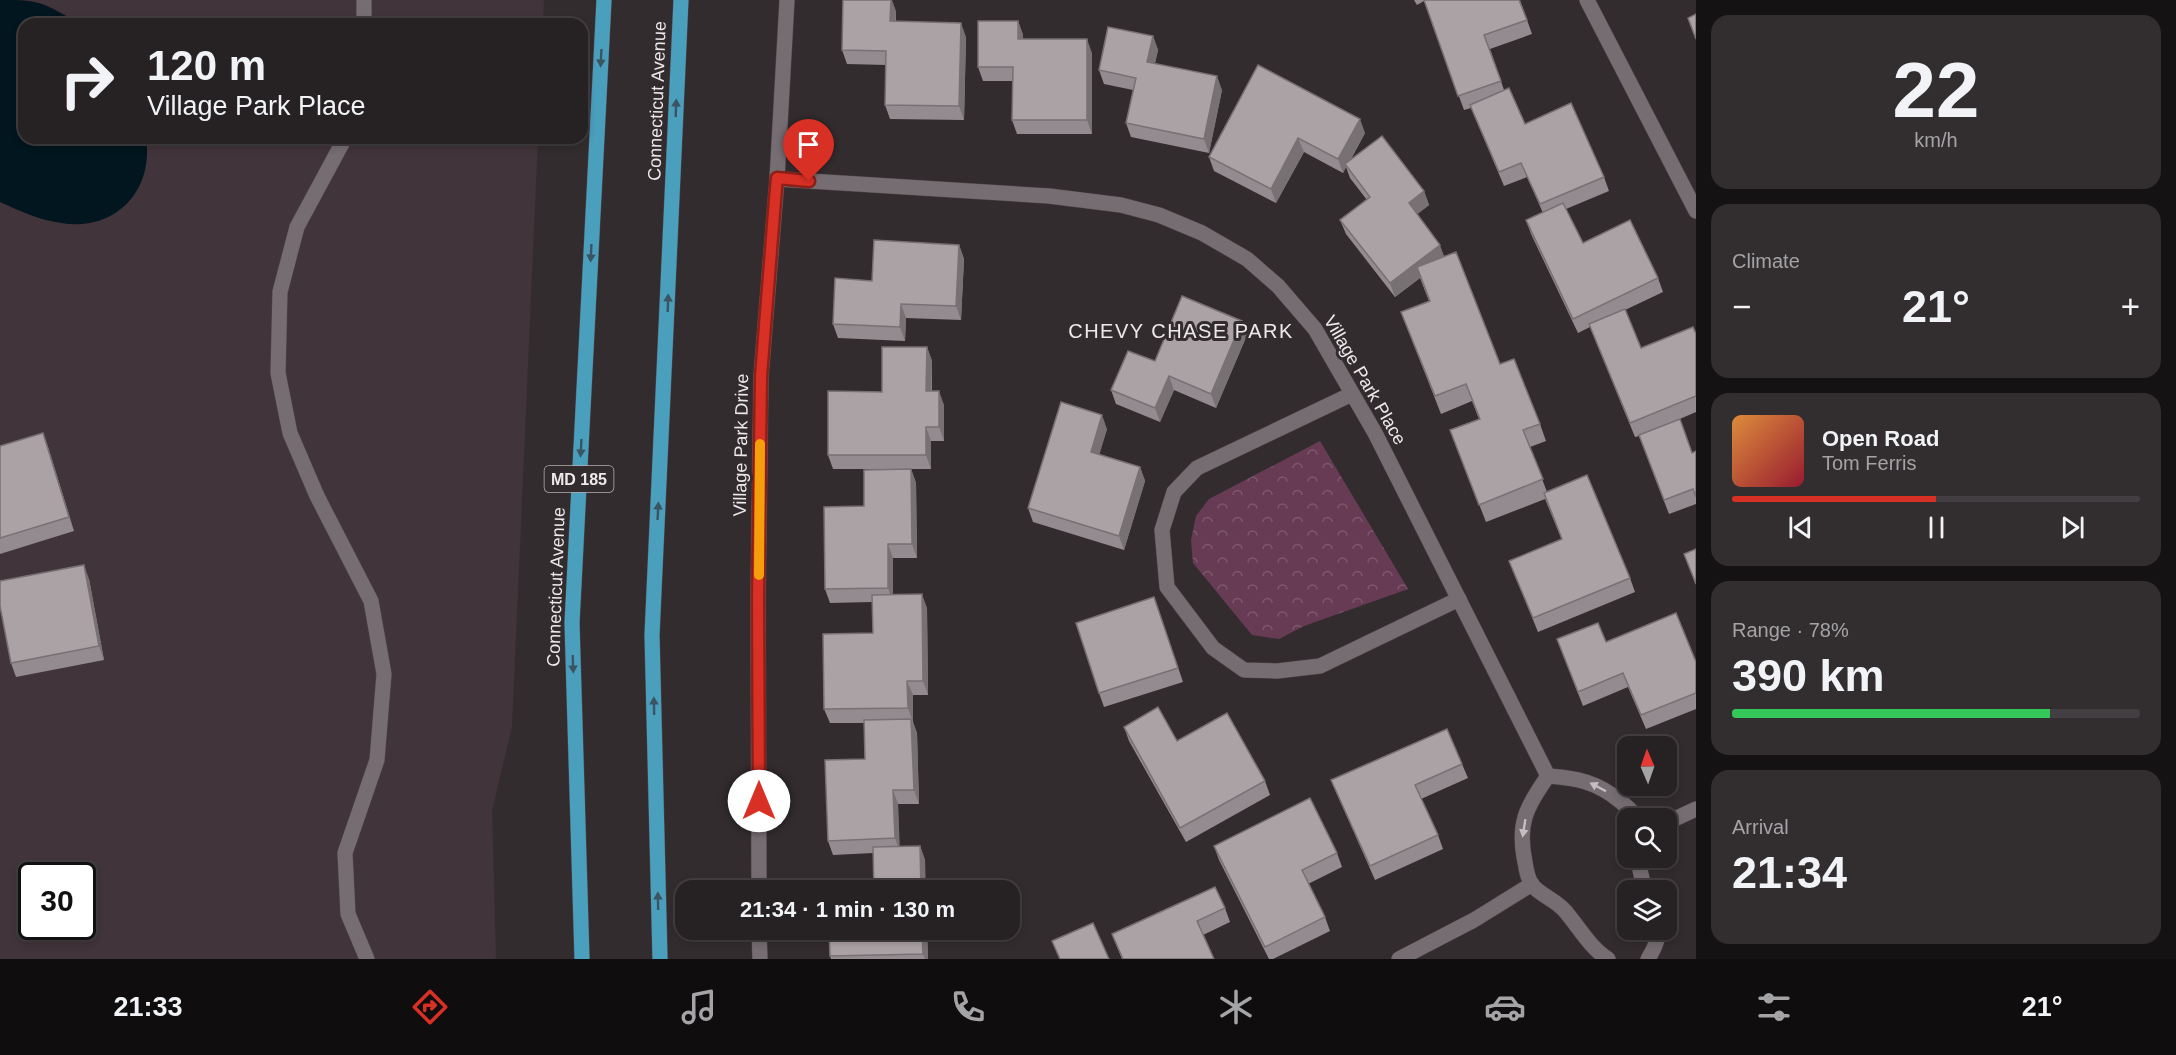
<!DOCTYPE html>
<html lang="en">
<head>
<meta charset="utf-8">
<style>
  :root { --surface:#262123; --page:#322e30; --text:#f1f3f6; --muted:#a4a3a6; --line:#423e41; --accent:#d93025 }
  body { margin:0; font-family:Arial,sans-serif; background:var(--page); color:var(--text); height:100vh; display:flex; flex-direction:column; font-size:22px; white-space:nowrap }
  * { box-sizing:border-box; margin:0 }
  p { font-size:20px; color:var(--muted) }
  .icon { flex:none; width:33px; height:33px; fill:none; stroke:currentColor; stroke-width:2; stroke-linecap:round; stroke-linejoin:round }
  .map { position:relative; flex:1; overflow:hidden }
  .details { display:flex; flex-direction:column; gap:15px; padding:15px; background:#151213; width:480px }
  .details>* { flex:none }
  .top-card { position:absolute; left:18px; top:18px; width:570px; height:126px; border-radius:18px; box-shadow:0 3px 9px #0003,0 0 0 2px var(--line); background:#262123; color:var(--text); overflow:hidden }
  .needle { width:39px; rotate:358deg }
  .buttons { position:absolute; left:1617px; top:736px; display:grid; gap:12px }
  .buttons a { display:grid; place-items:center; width:60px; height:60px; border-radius:12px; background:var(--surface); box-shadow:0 3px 9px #0003,0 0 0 2px var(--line); font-size:30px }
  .speed { position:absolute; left:18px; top:862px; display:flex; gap:12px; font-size:30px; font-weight:700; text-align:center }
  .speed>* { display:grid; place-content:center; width:78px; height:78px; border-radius:50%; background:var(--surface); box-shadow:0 3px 9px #0003,0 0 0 2px var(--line); line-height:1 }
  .speed .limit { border:3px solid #111; border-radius:9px; background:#fff; color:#111 }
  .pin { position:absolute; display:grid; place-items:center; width:51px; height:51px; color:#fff; margin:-62px -26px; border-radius:50% 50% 50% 0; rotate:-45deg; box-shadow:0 0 6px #0007 }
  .pin .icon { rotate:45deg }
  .me { position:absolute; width:66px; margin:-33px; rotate:0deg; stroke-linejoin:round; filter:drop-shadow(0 0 4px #0008) }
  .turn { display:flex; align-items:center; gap:21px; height:126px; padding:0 30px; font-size:27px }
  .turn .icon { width:78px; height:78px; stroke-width:2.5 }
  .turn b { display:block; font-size:42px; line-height:51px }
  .big { font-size:45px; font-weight:600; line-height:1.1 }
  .details .widget { flex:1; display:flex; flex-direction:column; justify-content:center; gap:9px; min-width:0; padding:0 21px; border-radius:18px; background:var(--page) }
  .details .dial { align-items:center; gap:0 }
  .dial b { font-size:78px; line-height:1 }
  .song { display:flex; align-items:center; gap:18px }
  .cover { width:72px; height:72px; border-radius:9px; background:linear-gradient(135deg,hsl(30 70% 55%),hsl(350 70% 35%)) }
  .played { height:6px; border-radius:3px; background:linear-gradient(90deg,var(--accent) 50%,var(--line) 50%) }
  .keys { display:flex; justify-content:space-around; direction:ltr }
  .heat { display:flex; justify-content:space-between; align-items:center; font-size:33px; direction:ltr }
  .charge { height:9px; border-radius:4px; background:linear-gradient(90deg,#34c759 78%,var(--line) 0) }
  .trip { position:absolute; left:675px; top:880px; width:345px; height:60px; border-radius:18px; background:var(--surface); box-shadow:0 3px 9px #0003,0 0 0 2px var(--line); font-weight:600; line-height:60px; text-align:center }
  .tabs { display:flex; height:96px; justify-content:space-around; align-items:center; background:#0f0d0e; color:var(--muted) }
  .tabs .icon { width:42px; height:42px }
  .tabs .selected { color:var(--accent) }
  .tabs b { font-size:27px; color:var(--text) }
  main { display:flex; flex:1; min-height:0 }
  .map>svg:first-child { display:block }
  .built { fill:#41343b; fill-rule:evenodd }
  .park { fill:url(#park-crowns) }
  .water { fill:#01161e }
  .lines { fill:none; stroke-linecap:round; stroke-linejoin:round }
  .lane-casing { stroke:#4d474a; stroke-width:16 }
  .street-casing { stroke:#4d474a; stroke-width:16 }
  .primary-casing { stroke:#4d474a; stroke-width:16 }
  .lane { stroke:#756d71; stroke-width:15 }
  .street { stroke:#756d71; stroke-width:15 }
  .primary { stroke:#4a9fbd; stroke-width:15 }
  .wall { fill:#938b8f }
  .shaded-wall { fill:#787174 }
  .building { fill:#aba2a6; stroke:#787174; stroke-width:1.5 }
  .oneway { fill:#3b5461 }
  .oneway2 { fill:#c3bec0 }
  .route-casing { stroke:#8d1f18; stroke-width:15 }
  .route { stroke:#d93025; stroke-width:10 }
  .slow { stroke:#f59e0b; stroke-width:10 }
  .labels { text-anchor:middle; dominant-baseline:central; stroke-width:6; stroke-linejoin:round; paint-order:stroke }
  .shield { fill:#332c2f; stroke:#b5b0b3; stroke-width:1.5 }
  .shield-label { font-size:16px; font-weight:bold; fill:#ede9eb }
  .street-label { font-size:18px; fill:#ede9eb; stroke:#332c2f }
  .neighbourhood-label { font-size:20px; letter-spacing:1.5px; fill:#ede9eb; stroke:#332c2f }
</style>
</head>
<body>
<main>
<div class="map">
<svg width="1696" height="959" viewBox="0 0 1696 959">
  <defs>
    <pattern id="park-crowns" width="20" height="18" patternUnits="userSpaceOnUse" patternTransform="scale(1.5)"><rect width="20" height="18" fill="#683b55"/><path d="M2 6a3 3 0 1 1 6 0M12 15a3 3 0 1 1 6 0" fill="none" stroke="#7e576e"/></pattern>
  </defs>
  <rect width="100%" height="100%" fill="#332c2f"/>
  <path class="built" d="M 0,0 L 544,0 L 543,24 L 24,24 L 24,138 L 538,138 L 512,726 L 492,811 L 496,959 L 0,959 ZM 32,876 L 82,876 L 82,927 L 32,927 Z"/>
  <path class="park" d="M 1320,441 L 1408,589 L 1304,626 L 1279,639 L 1252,635 L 1193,563 L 1191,540 L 1196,516 L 1209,499 Z"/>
  <path class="water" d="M 0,0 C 33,0 39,0 68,17 L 69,24 L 24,24 L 24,138 L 146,138 C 154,191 115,232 61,223 C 39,220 20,211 0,202 Z"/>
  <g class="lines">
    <g class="lane-casing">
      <g id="lane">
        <path d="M 364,0 L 364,24"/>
        <path d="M 345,138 L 297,227 L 280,292 L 278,373 L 290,433 L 317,496 L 371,601 L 384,674 L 377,760 L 345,853 L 348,914 L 367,959"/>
        <path d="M 1352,394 L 1197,468 L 1174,492 L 1162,530 L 1167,587 L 1213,648 L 1244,670 L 1277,671 L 1320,666 L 1459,599"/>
      </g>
    </g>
    <g class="street-casing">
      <g id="street">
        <path d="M 1587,0 L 1696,211"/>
        <path d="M 777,179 L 1049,196 L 1121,205 L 1159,215 L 1202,233 L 1247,259 L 1278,286 L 1315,329 L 1375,433 L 1548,776"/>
        <path d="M 1548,776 C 1526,807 1517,824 1525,862 C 1526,869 1528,879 1532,885 C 1540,895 1556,900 1565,911 C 1579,927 1590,948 1608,959"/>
        <path d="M 1548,776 C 1577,778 1597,782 1620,801 C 1627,807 1633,811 1636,819"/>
        <path d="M 1666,823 L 1696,809"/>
        <path d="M 1640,858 L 1640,870 L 1645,891"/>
        <path d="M 759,891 L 758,598 L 761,376 L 777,179 L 787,0"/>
        <path d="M 759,930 L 760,959"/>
        <path d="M 1399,959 L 1474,920 L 1532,884"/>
        <path d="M 1648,959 C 1653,951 1659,940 1658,930"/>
      </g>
    </g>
    <g class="primary-casing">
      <g id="primary">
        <path d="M 582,959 L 572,623 L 604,0"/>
        <path d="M 660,959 L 652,635 L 681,0"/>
      </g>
    </g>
    <use href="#lane" class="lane"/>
    <use href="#street" class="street"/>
    <use href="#primary" class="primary"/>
  </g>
  <g class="wall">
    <path d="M 1414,0 L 1520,0 L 1532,34 L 1490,49 L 1504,90 L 1525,124 L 1604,177 L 1609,191 L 1566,209 L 1583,243 L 1658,278 L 1663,292 L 1625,310 L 1641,348 L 1696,334 L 1696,412 L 1668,424 L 1692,453 L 1696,451 L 1696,504 L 1669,514 L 1639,436 L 1635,437 L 1590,327 L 1578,333 L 1531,234 L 1526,220 L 1543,213 L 1527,177 L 1504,186 L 1471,108 L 1464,110 L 1424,1 L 1417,5 Z"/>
    <path d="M 896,11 L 896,21 L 966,37 L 964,120 L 890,119 L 885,105 L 886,65 L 847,64 L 842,50 Z"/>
    <path d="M 1018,21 L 1023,35 L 1023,39 L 1092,53 L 1092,134 L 1017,134 L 1012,120 L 1013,81 L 983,81 L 978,67 Z"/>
    <path d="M 1153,36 L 1158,50 L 1155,63 L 1222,90 L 1209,153 L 1131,137 L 1126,123 L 1133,90 L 1104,84 L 1099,70 Z"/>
    <path d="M 1258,65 L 1365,133 L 1350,161 L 1424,191 L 1429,205 L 1417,214 L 1444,256 L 1500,364 L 1540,424 L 1546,441 L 1530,447 L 1547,492 L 1630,578 L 1635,592 L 1538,632 L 1509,561 L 1562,540 L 1545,499 L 1486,522 L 1450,430 L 1479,419 L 1472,401 L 1441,414 L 1401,312 L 1429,301 L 1420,278 L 1395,297 L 1346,234 L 1340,220 L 1367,200 L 1350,178 L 1346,167 L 1343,173 L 1304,152 L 1276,203 L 1214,171 L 1209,157 Z"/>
    <path d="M 959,245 L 964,259 L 961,320 L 906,318 L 905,341 L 838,338 L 833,324 L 872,281 Z"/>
    <path d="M 1242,321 L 1247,335 L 1216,408 L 1174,390 L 1160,422 L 1116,404 L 1111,390 L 1155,361 Z"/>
    <path d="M 927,347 L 932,361 L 932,391 L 944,405 L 944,441 L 931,441 L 931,469 L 833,469 L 828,455 L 882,392 Z"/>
    <path d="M 1107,429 L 1099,454 L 1140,467 L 1145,481 L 1124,550 L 1033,522 L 1028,508 Z"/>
    <path d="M 0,446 L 48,447 L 74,531 L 0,554 Z"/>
    <path d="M 911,469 L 916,483 L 917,558 L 893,558 L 893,594 L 927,608 L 928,695 L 913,695 L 913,722 L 917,733 L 919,804 L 898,804 L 899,846 L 920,846 L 925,860 L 873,853 L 833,855 L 828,841 L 865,759 L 864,723 L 830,723 L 824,709 L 873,633 L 872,602 L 830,603 L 825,589 L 864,506 Z"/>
    <path d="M 89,579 L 104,660 L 16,677 L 11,663 Z"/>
    <path d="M 1159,611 L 1183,682 L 1104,707 L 1099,693 Z"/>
    <path d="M 1557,639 L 1606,642 L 1696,662 L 1696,709 L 1646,729 L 1628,687 L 1583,706 Z"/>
    <path d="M 1124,727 L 1177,741 L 1265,781 L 1270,795 L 1186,842 L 1129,741 Z"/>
    <path d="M 1462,764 L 1468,778 L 1421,799 L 1438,835 L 1443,849 L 1375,880 L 1337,794 L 1331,780 Z"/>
    <path d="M 1214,846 L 1337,853 L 1342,867 L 1308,884 L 1325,917 L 1330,931 L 1273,959 L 1269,959 L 1219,860 Z"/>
    <path d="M 1225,908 L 1230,922 L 1203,935 L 1214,959 L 1122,959 L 1112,934 Z"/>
    <path d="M 927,930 L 928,959 L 831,959 L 830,956 Z"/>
  </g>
  <g class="shaded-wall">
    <path d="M 891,0 L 892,0 L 896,11 L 895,35 L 890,21 Z"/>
    <path d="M 1018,21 L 1023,35 L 1023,53 L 1018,39 Z"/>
    <path d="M 961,23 L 966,37 L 964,120 L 959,106 Z"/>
    <path d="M 1153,36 L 1158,50 L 1152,76 L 1147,62 Z"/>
    <path d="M 1087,39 L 1092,53 L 1092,134 L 1087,120 Z"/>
    <path d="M 1217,76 L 1222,90 L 1209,153 L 1204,139 Z"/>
    <path d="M 1360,119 L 1365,133 L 1347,166 L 1345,164 L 1346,167 L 1343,173 L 1338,159 Z"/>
    <path d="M 1298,138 L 1304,152 L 1276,203 L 1271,189 Z"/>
    <path d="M 1424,191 L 1429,205 L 1414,217 L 1409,203 Z"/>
    <path d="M 959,245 L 964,259 L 961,320 L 956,306 Z"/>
    <path d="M 1440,245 L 1445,259 L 1395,297 L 1390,283 Z"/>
    <path d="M 901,304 L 906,318 L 905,341 L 900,327 Z"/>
    <path d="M 1242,321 L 1247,335 L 1216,408 L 1211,394 Z"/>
    <path d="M 927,347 L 932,361 L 931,405 L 926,391 Z"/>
    <path d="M 1169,376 L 1174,390 L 1160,422 L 1155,408 Z"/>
    <path d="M 939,391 L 944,405 L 944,441 L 939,427 Z"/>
    <path d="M 1102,415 L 1107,429 L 1096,466 L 1091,452 Z"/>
    <path d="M 926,427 L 931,441 L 931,469 L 926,455 Z"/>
    <path d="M 43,433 L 48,447 L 74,531 L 69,517 Z"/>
    <path d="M 1140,467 L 1145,481 L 1124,550 L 1119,536 Z"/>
    <path d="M 911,469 L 916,483 L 917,558 L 912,544 Z"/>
    <path d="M 888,544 L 893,558 L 893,602 L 888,588 Z"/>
    <path d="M 84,565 L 89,579 L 104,660 L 99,646 Z"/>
    <path d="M 922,594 L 927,608 L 928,695 L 923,681 Z"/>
    <path d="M 907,681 L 913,695 L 913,722 L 908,708 Z"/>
    <path d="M 911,719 L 917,733 L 919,804 L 914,790 Z"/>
    <path d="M 893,790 L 898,804 L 900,852 L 895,838 Z"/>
    <path d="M 920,846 L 925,860 L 926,891 L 921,891 Z"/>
    <path d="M 922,930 L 927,930 L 928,959 L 925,959 L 923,954 Z"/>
  </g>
  <g class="building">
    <path d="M 843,0 L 891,0 L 890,21 L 961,23 L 959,106 L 885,105 L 886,51 L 842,50 Z"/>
    <path d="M 1424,0 L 1519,0 L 1527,20 L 1484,35 L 1501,81 L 1458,96 Z"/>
    <path d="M 1696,14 L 1696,39 L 1688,18 Z"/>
    <path d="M 978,21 L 1018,21 L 1018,39 L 1087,39 L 1087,120 L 1012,120 L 1013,67 L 978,67 Z"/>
    <path d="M 1108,27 L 1153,36 L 1147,62 L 1217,76 L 1204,139 L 1126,123 L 1136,78 L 1099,70 Z"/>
    <path d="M 1258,65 L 1360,119 L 1338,159 L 1298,138 L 1271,189 L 1209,157 Z"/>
    <path d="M 1509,88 L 1525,124 L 1571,103 L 1604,177 L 1540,204 L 1521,163 L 1499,172 L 1470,105 Z"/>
    <path d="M 1382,136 L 1424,191 L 1409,203 L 1440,245 L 1390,283 L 1340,220 L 1370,197 L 1345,164 Z"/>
    <path d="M 1563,203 L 1583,243 L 1630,220 L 1658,278 L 1573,319 L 1526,220 Z"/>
    <path d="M 874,240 L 959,245 L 956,306 L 901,304 L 900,327 L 833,324 L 835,278 L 872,281 Z"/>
    <path d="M 1456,252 L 1500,364 L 1514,359 L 1540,424 L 1523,430 L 1543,479 L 1479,505 L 1450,430 L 1480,419 L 1466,384 L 1435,396 L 1401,312 L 1430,301 L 1417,267 Z"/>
    <path d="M 1182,296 L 1242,321 L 1211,394 L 1169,376 L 1155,408 L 1111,390 L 1128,351 L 1155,361 Z"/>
    <path d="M 1625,309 L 1641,348 L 1693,327 L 1696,334 L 1696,396 L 1630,423 L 1589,324 Z"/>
    <path d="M 882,347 L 927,347 L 926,391 L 939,391 L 939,427 L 926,427 L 926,455 L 828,455 L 828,391 L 882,392 Z"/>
    <path d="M 1061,402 L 1102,415 L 1091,452 L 1140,467 L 1119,536 L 1028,508 Z"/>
    <path d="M 1680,419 L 1692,453 L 1696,451 L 1696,497 L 1693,489 L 1664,500 L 1639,435 Z"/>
    <path d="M 43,433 L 69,517 L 0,538 L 0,446 Z"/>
    <path d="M 911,469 L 912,544 L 888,544 L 888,588 L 825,589 L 824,507 L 864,506 L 864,470 Z"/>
    <path d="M 1587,475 L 1630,578 L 1533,618 L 1509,561 L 1562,539 L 1544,493 Z"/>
    <path d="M 1696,549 L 1696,584 L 1684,554 Z"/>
    <path d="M 84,565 L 99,646 L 11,663 L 0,606 L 0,581 Z"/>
    <path d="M 922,594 L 923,681 L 907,681 L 908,708 L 824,709 L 823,634 L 873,633 L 872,595 Z"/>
    <path d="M 1154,597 L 1178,668 L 1099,693 L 1076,623 Z"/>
    <path d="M 1676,613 L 1696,662 L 1696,693 L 1641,715 L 1623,673 L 1578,692 L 1557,639 L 1598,623 L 1606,642 Z"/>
    <path d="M 1158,707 L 1177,741 L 1227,713 L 1265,781 L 1180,828 L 1124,727 Z"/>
    <path d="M 911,719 L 914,790 L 893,790 L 895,838 L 828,841 L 825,760 L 865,759 L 864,720 Z"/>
    <path d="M 1447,729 L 1462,764 L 1415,785 L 1438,835 L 1370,866 L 1331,780 Z"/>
    <path d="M 1310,798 L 1337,853 L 1302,870 L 1325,917 L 1265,947 L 1214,846 Z"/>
    <path d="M 920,846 L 921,891 L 874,891 L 873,847 Z"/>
    <path d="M 1215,887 L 1225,908 L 1197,921 L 1214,959 L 1123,959 L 1112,934 Z"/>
    <path d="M 1093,923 L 1109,959 L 1060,959 L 1052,941 Z"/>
    <path d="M 829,930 L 922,930 L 923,954 L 830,956 Z"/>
  </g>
  <defs><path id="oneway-solid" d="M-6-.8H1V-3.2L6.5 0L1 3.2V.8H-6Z" transform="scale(1.5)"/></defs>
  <g class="oneway">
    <use href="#oneway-solid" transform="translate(601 58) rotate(93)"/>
    <use href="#oneway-solid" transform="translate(676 108) rotate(-88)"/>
    <use href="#oneway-solid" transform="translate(591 253) rotate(93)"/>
    <use href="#oneway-solid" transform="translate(668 303) rotate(-88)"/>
    <use href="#oneway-solid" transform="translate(581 448) rotate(93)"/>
    <use href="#oneway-solid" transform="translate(658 511) rotate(-87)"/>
    <use href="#oneway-solid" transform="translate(573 664) rotate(88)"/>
    <use href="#oneway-solid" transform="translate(654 706) rotate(-91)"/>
    <use href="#oneway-solid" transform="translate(658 901) rotate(-91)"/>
  </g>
  <g class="oneway2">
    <use href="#oneway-solid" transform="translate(1598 787) rotate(-152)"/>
    <use href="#oneway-solid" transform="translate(1524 828) rotate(99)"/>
  </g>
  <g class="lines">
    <g class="route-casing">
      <path id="route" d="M 759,801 L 758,598 L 761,376 L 775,200 L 777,178 L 809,181"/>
    </g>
    <use href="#route" class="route"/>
    <path class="slow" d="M 759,575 L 760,444"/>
  </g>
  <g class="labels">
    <rect class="shield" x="544.5" y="466" width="69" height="26" rx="4.5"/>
    <g class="shield-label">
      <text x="579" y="479">MD 185</text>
    </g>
    <g class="street-label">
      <text transform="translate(657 101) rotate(-88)">Connecticut Avenue</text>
      <text transform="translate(1365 380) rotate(60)">Village Park Place</text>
      <text transform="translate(741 445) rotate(-89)">Village Park Drive</text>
      <text transform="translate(556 587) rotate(-88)">Connecticut Avenue</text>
    </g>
    <g class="neighbourhood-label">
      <text x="1181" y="331">CHEVY CHASE PARK</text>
    </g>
  </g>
</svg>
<div class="buttons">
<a><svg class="needle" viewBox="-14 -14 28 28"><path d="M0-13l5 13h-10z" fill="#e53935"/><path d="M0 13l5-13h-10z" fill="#a4a3a6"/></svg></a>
<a><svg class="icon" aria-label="search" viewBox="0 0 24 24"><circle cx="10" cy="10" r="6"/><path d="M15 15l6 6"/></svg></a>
<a><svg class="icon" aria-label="layers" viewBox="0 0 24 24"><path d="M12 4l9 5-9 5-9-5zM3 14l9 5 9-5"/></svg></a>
</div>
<div class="speed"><div class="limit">30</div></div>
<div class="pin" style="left:809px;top:181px;background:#d93025"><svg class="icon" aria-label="arrive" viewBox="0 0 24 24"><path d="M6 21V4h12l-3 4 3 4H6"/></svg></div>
<svg class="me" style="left:759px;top:801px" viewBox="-20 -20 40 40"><circle r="19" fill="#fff"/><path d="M0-13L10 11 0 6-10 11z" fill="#d93025"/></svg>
<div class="trip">21:34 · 1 min · 130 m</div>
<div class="top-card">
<div class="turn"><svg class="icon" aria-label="right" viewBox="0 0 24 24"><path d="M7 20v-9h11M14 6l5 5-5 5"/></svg><div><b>120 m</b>Village Park Place</div></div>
</div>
</div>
<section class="details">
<div class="widget dial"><b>22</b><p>km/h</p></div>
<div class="widget"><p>Climate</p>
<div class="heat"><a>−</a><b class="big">21°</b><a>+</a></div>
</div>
<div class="widget">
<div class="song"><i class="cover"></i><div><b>Open Road</b><p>Tom Ferris</p></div></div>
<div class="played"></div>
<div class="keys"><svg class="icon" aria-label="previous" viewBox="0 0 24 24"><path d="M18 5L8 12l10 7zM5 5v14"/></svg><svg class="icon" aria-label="pause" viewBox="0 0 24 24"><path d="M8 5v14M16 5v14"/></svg><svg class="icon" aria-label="next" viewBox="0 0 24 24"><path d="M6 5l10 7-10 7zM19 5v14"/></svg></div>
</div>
<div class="widget"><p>Range · 78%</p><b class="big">390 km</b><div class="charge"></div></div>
<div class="widget"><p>Arrival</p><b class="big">21:34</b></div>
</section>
</main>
<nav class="tabs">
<b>21:33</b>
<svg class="icon selected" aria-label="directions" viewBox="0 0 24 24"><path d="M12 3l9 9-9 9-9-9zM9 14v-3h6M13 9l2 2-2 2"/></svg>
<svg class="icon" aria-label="music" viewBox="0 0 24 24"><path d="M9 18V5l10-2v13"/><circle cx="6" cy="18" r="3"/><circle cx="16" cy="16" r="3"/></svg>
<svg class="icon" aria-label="phone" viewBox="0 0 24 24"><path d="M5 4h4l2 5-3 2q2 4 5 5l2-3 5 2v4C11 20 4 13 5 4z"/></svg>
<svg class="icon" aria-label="climate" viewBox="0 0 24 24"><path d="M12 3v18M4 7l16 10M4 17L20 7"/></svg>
<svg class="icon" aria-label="car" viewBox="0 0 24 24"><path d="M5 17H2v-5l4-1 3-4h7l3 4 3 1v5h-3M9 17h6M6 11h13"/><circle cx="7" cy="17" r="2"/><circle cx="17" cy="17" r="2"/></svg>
<svg class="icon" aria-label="filters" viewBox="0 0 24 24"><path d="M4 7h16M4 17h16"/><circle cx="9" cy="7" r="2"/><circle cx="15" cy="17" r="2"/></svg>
<b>21°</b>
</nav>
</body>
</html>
